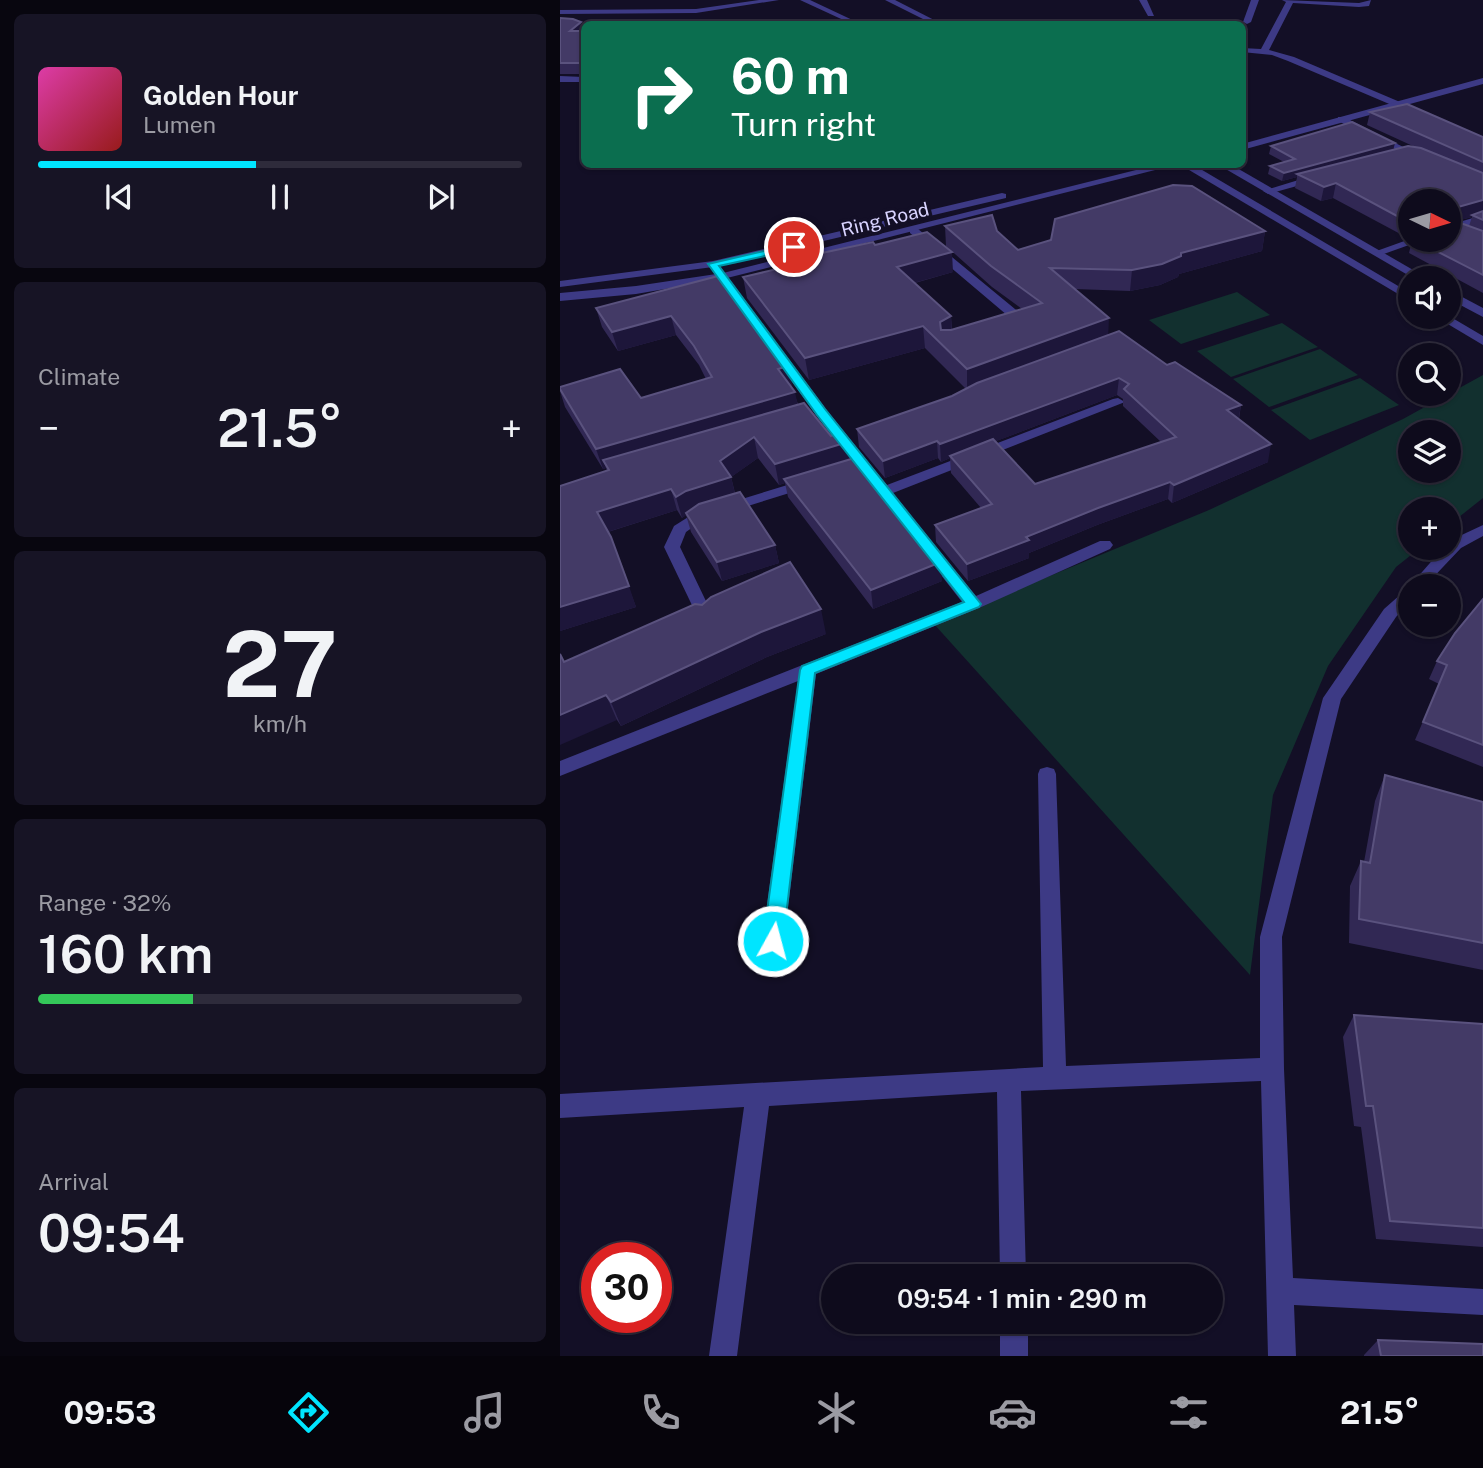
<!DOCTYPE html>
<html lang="en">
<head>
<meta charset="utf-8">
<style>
  :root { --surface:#0e0b1c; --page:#171425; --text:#f1f3f6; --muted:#9b9ba3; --line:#2e2b3b; --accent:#00e5ff }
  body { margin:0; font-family:"Public Sans",sans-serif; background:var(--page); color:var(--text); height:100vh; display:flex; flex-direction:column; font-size:26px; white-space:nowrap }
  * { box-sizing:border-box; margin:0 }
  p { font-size:23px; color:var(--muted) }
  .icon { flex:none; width:38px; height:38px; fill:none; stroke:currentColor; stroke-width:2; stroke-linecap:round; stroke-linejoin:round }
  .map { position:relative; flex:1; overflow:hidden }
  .details { display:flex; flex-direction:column; gap:14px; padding:14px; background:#08060f; width:560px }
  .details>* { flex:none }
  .guide { position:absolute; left:21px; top:21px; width:665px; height:147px; border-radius:10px; box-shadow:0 2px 5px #0004,0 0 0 2px var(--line); background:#0b6e4f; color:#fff; overflow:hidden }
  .needle { width:46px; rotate:95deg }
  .controls { position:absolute; left:838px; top:189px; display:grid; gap:14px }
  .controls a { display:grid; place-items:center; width:63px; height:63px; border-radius:50%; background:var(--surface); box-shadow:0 2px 5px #0004,0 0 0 2px var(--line); font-size:35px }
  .speed { position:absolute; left:21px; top:1242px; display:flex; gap:14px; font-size:35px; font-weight:700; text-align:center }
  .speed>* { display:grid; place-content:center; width:91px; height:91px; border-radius:50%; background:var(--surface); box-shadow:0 2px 5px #0004,0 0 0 2px var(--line); line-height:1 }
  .speed .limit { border:10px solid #d22; background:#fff; color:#111 }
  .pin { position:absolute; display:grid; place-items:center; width:60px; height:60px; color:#fff; margin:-30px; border:4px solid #fff; border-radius:50%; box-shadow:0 2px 7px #0007 }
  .me { position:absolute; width:77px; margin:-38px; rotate:7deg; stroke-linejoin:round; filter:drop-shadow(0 0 5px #0008) }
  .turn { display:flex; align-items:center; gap:24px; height:147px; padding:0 35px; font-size:32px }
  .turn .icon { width:91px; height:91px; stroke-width:2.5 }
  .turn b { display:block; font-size:49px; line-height:60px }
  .big { font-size:52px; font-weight:600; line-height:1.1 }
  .details .card { flex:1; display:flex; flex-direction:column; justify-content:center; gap:10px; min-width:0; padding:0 24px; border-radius:10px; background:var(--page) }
  .details .dial { align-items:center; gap:0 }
  .dial b { font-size:91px; line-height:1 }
  .song { display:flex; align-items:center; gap:21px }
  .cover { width:84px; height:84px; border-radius:10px; background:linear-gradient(135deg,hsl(320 70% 55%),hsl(0 70% 35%)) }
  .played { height:7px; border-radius:4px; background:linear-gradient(90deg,var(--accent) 45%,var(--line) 45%) }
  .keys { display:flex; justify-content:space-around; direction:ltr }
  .heat { display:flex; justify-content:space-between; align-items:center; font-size:38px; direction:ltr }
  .charge { height:10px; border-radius:5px; background:linear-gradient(90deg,#34c759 32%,var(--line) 0) }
  .trip { position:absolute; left:261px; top:1264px; width:402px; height:70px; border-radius:35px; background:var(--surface); box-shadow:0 2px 5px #0004,0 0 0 2px var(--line); font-weight:600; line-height:70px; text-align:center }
  .menu { display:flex; height:112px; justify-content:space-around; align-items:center; background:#06040b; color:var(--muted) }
  .menu .icon { width:49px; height:49px }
  .menu .current { color:var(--accent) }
  .menu b { font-size:32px; color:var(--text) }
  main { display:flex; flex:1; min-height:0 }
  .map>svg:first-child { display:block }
  .green { fill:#12302f; fill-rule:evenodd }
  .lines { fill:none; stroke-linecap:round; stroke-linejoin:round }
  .minor { fill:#3d3a85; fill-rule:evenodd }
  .tertiary { fill:#3d3a85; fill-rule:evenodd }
  .wall { fill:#312854; fill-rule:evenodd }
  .shaded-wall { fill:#1d163a }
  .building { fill:#433a66; stroke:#5a527e; stroke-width:2 }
  .route { fill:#00e5ff; stroke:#0095a6; stroke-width:2 }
  .labels { text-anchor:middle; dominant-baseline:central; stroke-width:7; stroke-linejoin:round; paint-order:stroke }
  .far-street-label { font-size:19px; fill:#d9d4ff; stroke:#130f26 }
</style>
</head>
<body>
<main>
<section class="details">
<div class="card">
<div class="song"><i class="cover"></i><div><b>Golden Hour</b><p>Lumen</p></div></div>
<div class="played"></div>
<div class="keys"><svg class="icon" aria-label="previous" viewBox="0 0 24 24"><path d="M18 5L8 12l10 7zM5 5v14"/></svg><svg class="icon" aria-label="pause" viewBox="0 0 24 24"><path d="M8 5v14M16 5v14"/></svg><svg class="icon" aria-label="next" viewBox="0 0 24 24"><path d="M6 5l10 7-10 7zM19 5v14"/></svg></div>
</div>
<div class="card"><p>Climate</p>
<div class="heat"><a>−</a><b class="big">21.5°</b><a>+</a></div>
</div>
<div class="card dial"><b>27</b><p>km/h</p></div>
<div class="card"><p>Range · 32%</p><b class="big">160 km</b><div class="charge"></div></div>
<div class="card"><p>Arrival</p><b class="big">09:54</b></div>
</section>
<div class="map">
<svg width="923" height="1356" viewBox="0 0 923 1356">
  <rect width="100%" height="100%" fill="#130f26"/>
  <g class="green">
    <path d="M 677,292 L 710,315 L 621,344 L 589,320 Z"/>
    <path d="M 722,323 L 758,347 L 671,377 L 637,351 Z"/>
    <path d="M 760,349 L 798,375 L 709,407 L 673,379 Z"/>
    <path d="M 923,375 L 923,498 L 889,525 L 889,509 L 850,509 L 850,548 L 860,548 L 836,567 L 768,666 L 713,795 L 690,975 L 374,624 L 649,510 L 843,419 ZM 850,432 L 889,432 L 889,471 L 850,471 Z"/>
    <path d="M 800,378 L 839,405 L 750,440 L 711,410 Z"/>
  </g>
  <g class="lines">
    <g class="minor">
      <path d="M 199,0 L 219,0 L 136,13 L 0,14 L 0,10 L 136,9 Z"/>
      <path d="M 240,0 L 250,0 L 301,24 L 292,24 Z"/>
      <path d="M 325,0 L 335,0 L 382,24 L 373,24 Z"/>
      <path d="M 579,0 L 587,0 L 594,16 L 588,16 Z"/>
      <path d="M 691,0 L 699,0 L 691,22 L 687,24 L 683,22 Z"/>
      <path d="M 722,0 L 799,3 L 811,0 L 809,6 L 799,7 L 733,3 L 709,50 L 734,57 L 840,102 L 840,106 L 834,106 L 728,61 L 712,55 L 682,52 L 682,48 L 701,49 L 726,2 Z"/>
      <path d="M 0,76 L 24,77 L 24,82 L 0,82 Z"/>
      <path d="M 778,117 L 784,117 L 857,154 L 849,156 L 778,121 Z"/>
      <path d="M 758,174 L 763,177 L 762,179 L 708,194 L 703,191 Z"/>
      <path d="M 923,215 L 923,221 L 889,232 L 889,225 Z"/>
      <path d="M 350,229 L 358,229 L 467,319 L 467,325 L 450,328 L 448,325 L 454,321 L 350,233 Z"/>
      <path d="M 850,239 L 863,240 L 821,255 L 811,253 Z"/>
      <path d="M 149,262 L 157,262 L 266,409 L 327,485 L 553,399 L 558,398 L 565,402 L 333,493 L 416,596 L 540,541 L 550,541 L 553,545 L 550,549 L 419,608 L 256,674 L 224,941 L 221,948 L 213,951 L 205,948 L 202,941 L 238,681 L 0,776 L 0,761 L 402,602 L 256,415 L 149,266 Z"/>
      <path d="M 247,479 L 254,483 L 252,486 L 143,520 L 126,532 L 120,547 L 156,622 L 148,628 L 142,626 L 104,547 L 114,526 L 133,514 Z"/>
      <path d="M 923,525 L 923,536 L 901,548 L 865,586 L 850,586 L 850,601 L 836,617 L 781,699 L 722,937 L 724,1069 L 733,1278 L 923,1289 L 923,1315 L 734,1305 L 736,1356 L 708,1356 L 701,1081 L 461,1091 L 466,1276 L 440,1276 L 437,1092 L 209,1106 L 177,1356 L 149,1356 L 184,1107 L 0,1118 L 0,1094 L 483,1067 L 478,774 L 480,769 L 487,767 L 494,769 L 496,774 L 506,1066 L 700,1058 L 700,937 L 763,698 L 824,609 L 849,587 L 883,548 L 889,548 L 891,540 Z"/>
      <rect x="440" y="1321" width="28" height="35"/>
    </g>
    <g class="tertiary">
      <path d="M 923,78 L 923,84 L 682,150 L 682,144 Z"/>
      <path d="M 600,164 L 619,164 L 163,279 L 76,294 L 0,301 L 0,293 L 76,286 L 163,273 Z"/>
      <path d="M 619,164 L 632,164 L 850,293 L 850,301 Z"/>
      <path d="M 657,164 L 670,164 L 867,278 L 853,278 Z"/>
      <path d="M 442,193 L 446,194 L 446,198 L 153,267 L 0,287 L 0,281 L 153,261 Z"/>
      <path d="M 889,290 L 923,308 L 923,317 L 889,299 Z"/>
      <path d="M 889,316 L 923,336 L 923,345 L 876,317 Z"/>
    </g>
  </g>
  <g class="wall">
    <path d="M 0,18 L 24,31 L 24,72 L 23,74 L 0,74 Z"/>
    <path d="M 810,112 L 923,137 L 923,293 L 849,253 L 852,240 L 889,240 L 850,201 L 850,238 L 846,237 L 773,198 L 761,201 L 735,188 L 737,177 L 722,181 L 708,174 L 710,166 L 724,162 L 709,154 L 711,146 L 833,150 L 855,147 L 807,125 ZM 912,217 L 909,226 L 896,221 Z"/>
    <path d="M 385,226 L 437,231 L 458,250 L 705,231 L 702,251 L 619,274 L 618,277 L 600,285 L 570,291 L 515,289 L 548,335 L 681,405 L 679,419 L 708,462 L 612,503 L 608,499 L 537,525 L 469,553 L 469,558 L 408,581 L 376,542 L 375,525 L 421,508 L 391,473 L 390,458 L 381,462 L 378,458 L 325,478 L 299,447 L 297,429 L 392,396 L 406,389 L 365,348 L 249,380 L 187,298 L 183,277 L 249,261 L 248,256 L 315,245 L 393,272 L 355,283 L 391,316 L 392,330 L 462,309 L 432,287 L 386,246 ZM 557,395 L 563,399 L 563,406 L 601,442 L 475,484 L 436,441 Z"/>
    <path d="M 162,275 L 232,385 L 231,385 L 238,404 L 290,459 L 382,581 L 313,609 L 228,497 L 225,483 L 219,485 L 198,458 L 171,477 L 175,493 L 215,545 L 219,563 L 162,581 L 131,532 L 126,515 L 122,518 L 117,510 L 48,532 L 76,607 L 0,631 L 47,471 L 46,468 L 43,469 L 5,407 L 0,391 L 0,387 L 81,398 L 146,379 L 139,365 L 116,335 L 58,351 L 42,327 L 36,308 Z"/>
    <path d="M 923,599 L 923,767 L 855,740 L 879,684 L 869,679 L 877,661 Z"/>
    <path d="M 266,634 L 207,657 L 61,726 L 57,720 L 4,662 Z"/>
    <path d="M 825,775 L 923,802 L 923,970 L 789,943 L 790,886 L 801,861 L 804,862 L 815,801 Z"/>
    <path d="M 794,1015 L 923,1024 L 923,1247 L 816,1239 L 801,1127 L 794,1126 L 783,1037 Z"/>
    <path d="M 818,1340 L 923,1356 L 804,1356 L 804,1355 Z"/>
  </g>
  <g class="shaded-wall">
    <path d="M 21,22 L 23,32 L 10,31 Z"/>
    <path d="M 24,58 L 24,72 L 23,74 L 20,63 Z"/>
    <path d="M 835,143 L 833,151 L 737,174 L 737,177 L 722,181 L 724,173 Z"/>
    <path d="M 776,183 L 773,198 L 761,201 L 764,187 Z"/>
    <path d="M 923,200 L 923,213 L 912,215 L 912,217 L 889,223 L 891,209 Z"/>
    <path d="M 705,231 L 702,251 L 619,274 L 618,277 L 600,285 L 570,291 L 572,270 L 621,253 Z"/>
    <path d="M 392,252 L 393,272 L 339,287 L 337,267 Z"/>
    <path d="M 111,316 L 116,335 L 58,351 L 52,332 Z"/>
    <path d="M 391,316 L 392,338 L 381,343 L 380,322 Z"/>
    <path d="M 549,318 L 548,339 L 407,390 L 407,369 Z"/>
    <path d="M 363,326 L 365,348 L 249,380 L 245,358 Z"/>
    <path d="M 228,366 L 232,385 L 222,388 L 218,369 Z"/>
    <path d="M 559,378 L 557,395 L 392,458 L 390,456 L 390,458 L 381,462 L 380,444 Z"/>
    <path d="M 235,392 L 239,411 L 43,460 L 46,468 L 43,469 L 36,449 Z"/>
    <path d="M 681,405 L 678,422 L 667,410 Z"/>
    <path d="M 194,437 L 198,458 L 170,478 L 171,477 L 176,498 L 132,511 L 122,518 L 116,497 L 160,461 Z"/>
    <path d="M 377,441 L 378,458 L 325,478 L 323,461 Z"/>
    <path d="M 288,442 L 291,463 L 224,479 L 225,483 L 219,485 L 215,464 Z"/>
    <path d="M 711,444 L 708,462 L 612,503 L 614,485 Z"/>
    <path d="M 610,482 L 608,499 L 537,525 L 469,553 L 469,558 L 408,581 L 407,564 L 466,537 L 538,508 Z"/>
    <path d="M 111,489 L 117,510 L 44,533 L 37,512 Z"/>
    <path d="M 215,545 L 219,563 L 162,581 L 157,562 Z"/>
    <path d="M 381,562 L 382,581 L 313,609 L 311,590 Z"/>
    <path d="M 69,586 L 76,607 L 0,631 L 0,607 Z"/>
    <path d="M 261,609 L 266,634 L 207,657 L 61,726 L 51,702 L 201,632 Z"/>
    <path d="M 46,695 L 57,720 L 0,745 L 0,715 Z"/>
  </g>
  <g class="building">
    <path d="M 0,18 L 13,19 L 21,22 L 10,31 L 24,31 L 24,58 L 20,63 L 0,63 Z"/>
    <path d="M 847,104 L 923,137 L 923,162 L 810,112 Z"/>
    <path d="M 792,122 L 835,143 L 724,173 L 710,166 L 735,159 L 711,146 Z"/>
    <path d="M 848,146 L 861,148 L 923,173 L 923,200 L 891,209 L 892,220 L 923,231 L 923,275 L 855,240 L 889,240 L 889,201 L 850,201 L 850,223 L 776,183 L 764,187 L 737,174 Z"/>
    <path d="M 613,185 L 632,186 L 705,231 L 621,253 L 621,256 L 602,264 L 572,270 L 490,268 L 549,318 L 407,369 L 363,326 L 245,358 L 183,277 L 252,261 L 248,256 L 313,242 L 315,245 L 367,232 L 392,252 L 337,267 L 391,316 L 380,322 L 381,330 L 391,330 L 482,303 L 431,266 L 385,226 L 432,215 L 437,231 L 458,250 L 491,240 L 495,219 Z"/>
    <path d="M 923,211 L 923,220 L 912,215 Z"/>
    <path d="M 162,275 L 228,366 L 218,369 L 235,392 L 36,449 L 0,389 L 0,387 L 60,369 L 81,398 L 152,377 L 134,346 L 111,316 L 52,332 L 36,308 Z"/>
    <path d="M 559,331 L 607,365 L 615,362 L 681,405 L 667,410 L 711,444 L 614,485 L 610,482 L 538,508 L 466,537 L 469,540 L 407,564 L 375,525 L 432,504 L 390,456 L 433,439 L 475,484 L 616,437 L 564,389 L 569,384 L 559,378 L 380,444 L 377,441 L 323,461 L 297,429 L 392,396 L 417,383 Z"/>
    <path d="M 244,403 L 271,436 L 280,432 L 288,442 L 215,464 L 194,437 L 160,461 L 171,477 L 126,491 L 116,497 L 111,489 L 37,512 L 51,537 L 69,586 L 0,607 L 0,486 L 49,470 L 43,460 Z"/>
    <path d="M 298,457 L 381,562 L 311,590 L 224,479 Z"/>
    <path d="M 180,492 L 215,545 L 157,562 L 126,513 L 139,504 Z"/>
    <path d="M 230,562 L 261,609 L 201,632 L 51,702 L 46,695 L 0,715 L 0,654 L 4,662 L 135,604 L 142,605 L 151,597 Z"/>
    <path d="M 923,599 L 923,745 L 863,722 L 887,665 L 877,661 L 895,633 Z"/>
    <path d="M 825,775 L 923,802 L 923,943 L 799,919 L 801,861 L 810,863 Z"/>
    <path d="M 794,1015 L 923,1024 L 923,1228 L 830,1221 L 813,1106 L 806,1106 Z"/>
    <path d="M 818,1340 L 923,1344 L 923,1356 L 821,1356 Z"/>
  </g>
  <path class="route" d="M 234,244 L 237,245 L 237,249 L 159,266 L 265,409 L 421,604 L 419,607 L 255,673 L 223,941 L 220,947 L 213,950 L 206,947 L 203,941 L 240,670 L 242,666 L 404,602 L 257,415 L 148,264 Z"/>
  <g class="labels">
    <g class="far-street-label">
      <text transform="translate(325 219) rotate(-14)">Ring Road</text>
    </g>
  </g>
</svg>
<div class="controls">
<a><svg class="needle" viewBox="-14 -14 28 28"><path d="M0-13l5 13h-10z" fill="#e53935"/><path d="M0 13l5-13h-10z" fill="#9b9ba3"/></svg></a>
<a><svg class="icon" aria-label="sound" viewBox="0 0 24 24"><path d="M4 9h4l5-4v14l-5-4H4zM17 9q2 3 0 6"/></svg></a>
<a><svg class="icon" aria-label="search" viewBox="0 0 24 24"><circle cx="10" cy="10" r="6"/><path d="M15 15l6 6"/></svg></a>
<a><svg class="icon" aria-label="layers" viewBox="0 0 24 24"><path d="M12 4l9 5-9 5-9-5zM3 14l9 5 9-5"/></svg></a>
<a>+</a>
<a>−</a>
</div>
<div class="speed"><div class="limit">30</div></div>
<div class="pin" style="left:234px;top:247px;background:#d93025"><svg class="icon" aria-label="arrive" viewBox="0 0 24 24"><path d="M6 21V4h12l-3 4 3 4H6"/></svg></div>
<svg class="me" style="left:213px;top:941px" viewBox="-20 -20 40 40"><circle r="17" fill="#00e5ff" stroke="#fff" stroke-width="3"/><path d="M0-11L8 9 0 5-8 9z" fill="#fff"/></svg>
<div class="trip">09:54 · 1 min · 290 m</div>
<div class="guide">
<div class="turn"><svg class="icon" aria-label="right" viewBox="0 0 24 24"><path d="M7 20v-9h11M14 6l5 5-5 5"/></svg><div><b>60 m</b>Turn right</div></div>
</div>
</div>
</main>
<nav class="menu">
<b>09:53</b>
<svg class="icon current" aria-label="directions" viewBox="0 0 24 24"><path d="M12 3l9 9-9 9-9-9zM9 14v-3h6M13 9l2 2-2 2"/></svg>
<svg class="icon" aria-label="music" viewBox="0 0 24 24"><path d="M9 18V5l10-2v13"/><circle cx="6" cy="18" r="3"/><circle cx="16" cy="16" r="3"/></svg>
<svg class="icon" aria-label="phone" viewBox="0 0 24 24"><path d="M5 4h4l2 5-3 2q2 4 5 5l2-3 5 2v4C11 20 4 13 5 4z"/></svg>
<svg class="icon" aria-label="climate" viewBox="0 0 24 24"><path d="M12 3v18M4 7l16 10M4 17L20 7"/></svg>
<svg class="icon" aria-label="car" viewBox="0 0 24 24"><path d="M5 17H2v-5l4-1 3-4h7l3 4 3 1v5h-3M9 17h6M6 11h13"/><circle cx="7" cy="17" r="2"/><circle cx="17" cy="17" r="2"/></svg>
<svg class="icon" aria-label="filters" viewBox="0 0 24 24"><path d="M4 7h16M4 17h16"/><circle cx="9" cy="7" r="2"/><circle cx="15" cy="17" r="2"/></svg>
<b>21.5°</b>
</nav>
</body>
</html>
